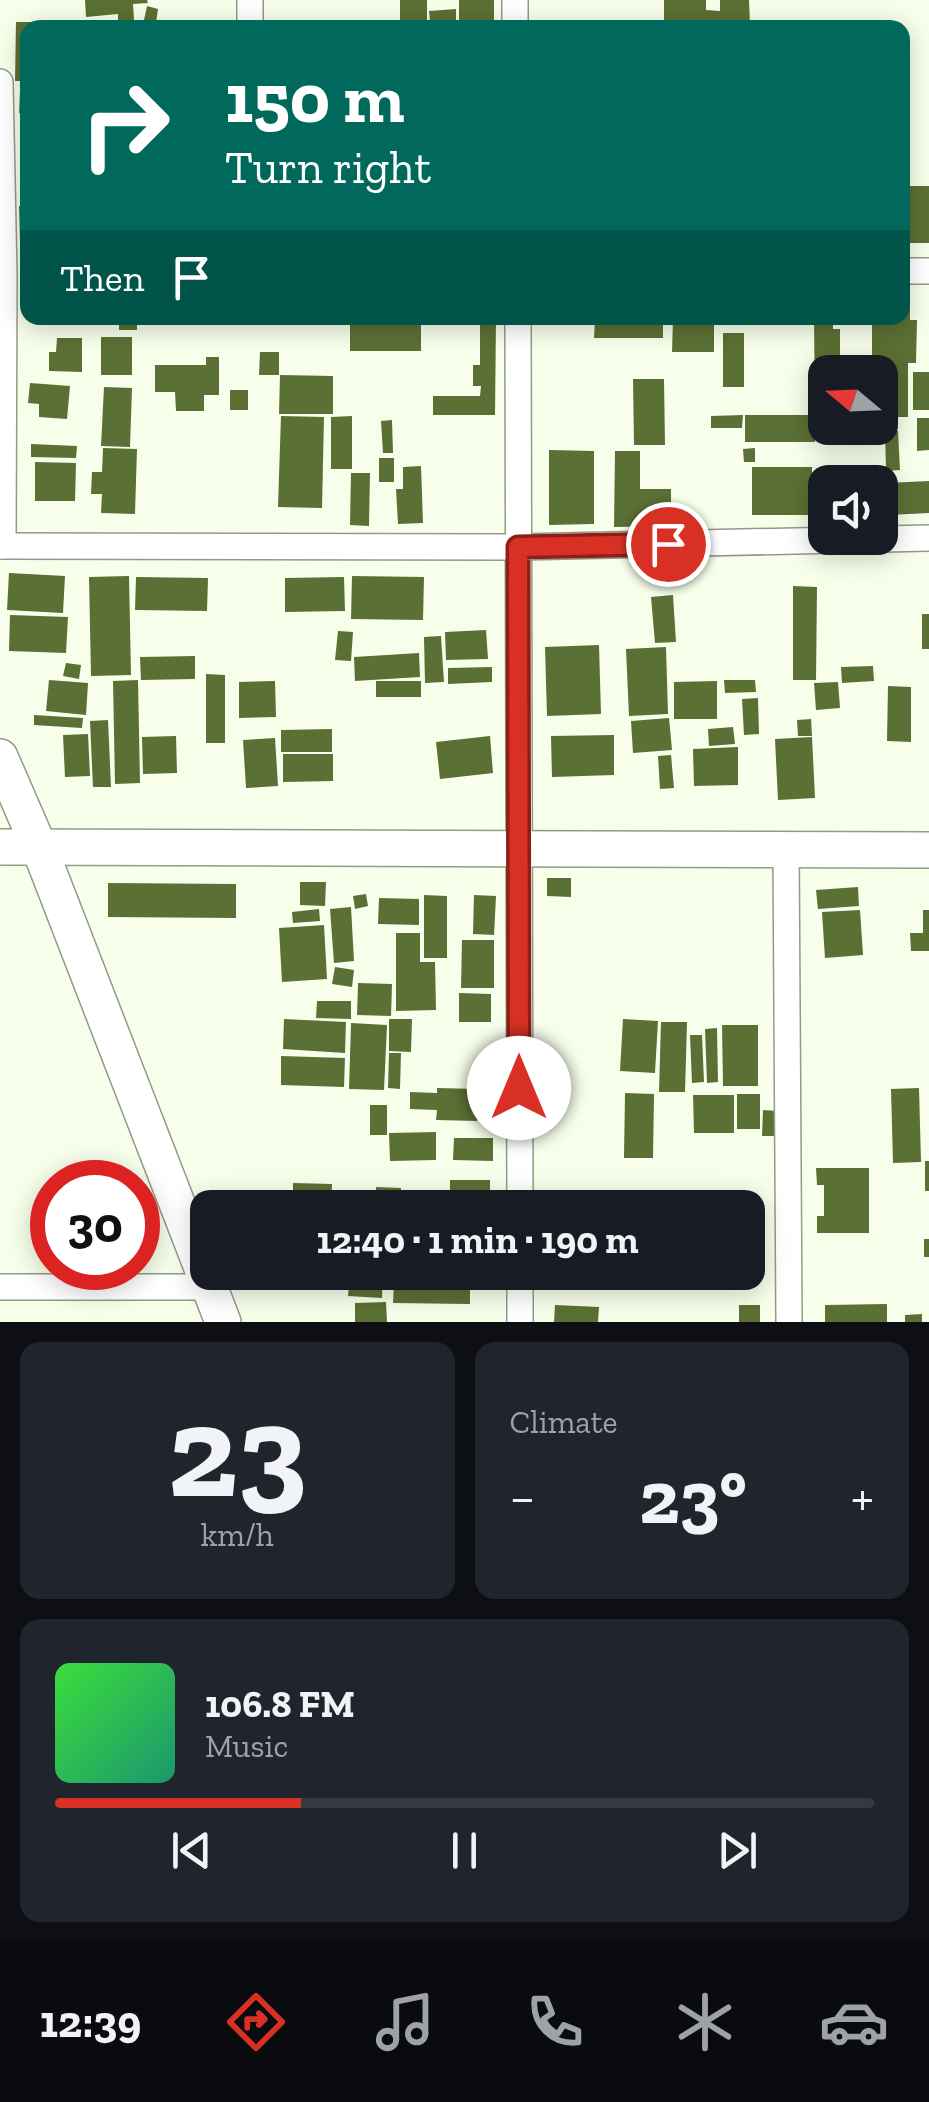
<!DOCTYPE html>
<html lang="en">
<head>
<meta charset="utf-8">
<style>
  :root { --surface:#171b24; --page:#20242c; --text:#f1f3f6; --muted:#9ea1a6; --line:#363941; --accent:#d93025 }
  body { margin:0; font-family:"Zilla Slab",serif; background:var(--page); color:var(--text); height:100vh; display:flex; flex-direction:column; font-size:38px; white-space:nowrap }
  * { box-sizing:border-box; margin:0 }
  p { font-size:32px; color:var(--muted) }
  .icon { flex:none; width:55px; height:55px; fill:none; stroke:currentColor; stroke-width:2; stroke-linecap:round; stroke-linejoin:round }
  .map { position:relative; height:1322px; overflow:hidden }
  .sheet { display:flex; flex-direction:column; gap:20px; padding:20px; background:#0d0f14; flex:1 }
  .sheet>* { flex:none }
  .guide { position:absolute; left:20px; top:20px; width:890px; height:305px; border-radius:20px; box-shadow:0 5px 25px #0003; background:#00695c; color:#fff; overflow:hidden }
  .needle { width:65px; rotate:289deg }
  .buttons { position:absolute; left:808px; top:355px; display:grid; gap:20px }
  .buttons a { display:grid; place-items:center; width:90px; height:90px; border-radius:20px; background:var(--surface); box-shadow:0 5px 25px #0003; font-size:50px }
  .speed { position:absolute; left:30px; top:1160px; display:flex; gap:20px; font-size:50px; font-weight:700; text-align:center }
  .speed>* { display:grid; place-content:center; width:130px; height:130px; border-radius:50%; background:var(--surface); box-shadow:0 5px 25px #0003; line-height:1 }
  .speed .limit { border:15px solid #d22; background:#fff; color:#111 }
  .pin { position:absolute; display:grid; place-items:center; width:85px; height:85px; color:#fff; margin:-42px; border:5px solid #fff; border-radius:50%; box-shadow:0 2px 10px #0007 }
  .me { position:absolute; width:110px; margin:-55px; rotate:0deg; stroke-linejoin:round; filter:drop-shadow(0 0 8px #0008) }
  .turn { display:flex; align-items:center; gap:35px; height:210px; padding:0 40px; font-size:45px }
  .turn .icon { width:130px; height:130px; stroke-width:2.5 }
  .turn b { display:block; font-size:70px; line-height:85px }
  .then { display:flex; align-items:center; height:95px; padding:0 40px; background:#0003; gap:20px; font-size:38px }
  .big { font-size:75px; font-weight:800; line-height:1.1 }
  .sheet .widget { flex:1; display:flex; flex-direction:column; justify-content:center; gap:15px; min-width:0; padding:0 35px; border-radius:20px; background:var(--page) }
  .sheet .dial { align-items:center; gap:0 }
  .dial b { font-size:130px; line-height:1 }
  .song { display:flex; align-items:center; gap:30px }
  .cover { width:120px; height:120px; border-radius:15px; background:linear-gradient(135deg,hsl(120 70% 55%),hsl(160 70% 35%)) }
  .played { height:10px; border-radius:5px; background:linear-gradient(90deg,var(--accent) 30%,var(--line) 30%) }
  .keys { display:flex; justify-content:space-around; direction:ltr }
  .heat { display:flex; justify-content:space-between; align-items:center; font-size:55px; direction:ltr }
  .sheet .tiles { flex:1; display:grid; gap:20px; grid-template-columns:1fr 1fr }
  .widget:last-child { grid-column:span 2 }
  .trip { position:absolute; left:190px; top:1190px; width:575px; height:100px; border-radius:20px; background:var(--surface); box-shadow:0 5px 25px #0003; font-weight:800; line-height:100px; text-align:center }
  .tabs { display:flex; height:160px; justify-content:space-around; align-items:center; background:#090b0e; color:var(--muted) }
  .tabs .icon { width:70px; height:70px }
  .tabs .on { color:var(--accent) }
  .tabs b { font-size:45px; color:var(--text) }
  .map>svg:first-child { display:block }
  .building { fill:#5b7034 }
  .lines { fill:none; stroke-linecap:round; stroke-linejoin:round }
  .street-casing { stroke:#929a88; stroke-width:28 }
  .secondary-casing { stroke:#929a88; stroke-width:38 }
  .street { stroke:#fff; stroke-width:25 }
  .secondary { stroke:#fff; stroke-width:35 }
  .route-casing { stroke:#8d1f18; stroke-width:25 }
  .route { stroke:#d93025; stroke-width:18 }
</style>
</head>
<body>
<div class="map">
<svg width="929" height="1322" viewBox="0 0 929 1322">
  <rect width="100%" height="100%" fill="#f7ffeb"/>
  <g class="building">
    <path d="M 85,0 L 147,0 L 148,3 L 133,4 L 134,20 L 118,21 L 118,14 L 86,17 Z"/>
    <rect x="400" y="0" width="27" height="24"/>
    <rect x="459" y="0" width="35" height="23"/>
    <path d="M 664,0 L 706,0 L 706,10 L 720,11 L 720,0 L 749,0 L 750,24 L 664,23 Z"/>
    <path d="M 147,6 L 158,9 L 156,23 L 144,20 Z"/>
    <path d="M 456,9 L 456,20 L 430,22 L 429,11 Z"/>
    <path d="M 601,21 L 627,22 L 627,28 L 600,28 Z"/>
    <path d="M 16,22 L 57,22 L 57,28 L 28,28 L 28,81 L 15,81 Z"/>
    <rect x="552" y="22" width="40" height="6"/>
    <path d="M 20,92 L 28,92 L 28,113 L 19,113 Z"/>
    <rect x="902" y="186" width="27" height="57"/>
    <path d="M 19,206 L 28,206 L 28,242 L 20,242 Z"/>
    <path d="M 902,308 L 910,308 L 910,320 L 917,320 L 916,363 L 908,363 L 908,417 L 886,417 L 887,357 L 872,356 L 872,318 L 902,318 Z"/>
    <rect x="119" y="318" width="18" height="12"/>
    <path d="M 350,318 L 370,318 L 370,323 L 402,323 L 402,318 L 421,318 L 421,351 L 350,351 Z"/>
    <path d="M 480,318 L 496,318 L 495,415 L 433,415 L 433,396 L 480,396 L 481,386 L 473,386 L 473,365 L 480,365 Z"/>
    <path d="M 595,318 L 663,318 L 663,338 L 594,338 Z"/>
    <path d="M 673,318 L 699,318 L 699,322 L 714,322 L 714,352 L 672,352 Z"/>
    <path d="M 814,318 L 833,318 L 833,329 L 840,329 L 840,372 L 825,372 L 825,413 L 815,413 Z"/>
    <rect x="723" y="333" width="21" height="54"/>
    <rect x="101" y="337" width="31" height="38"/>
    <path d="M 57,338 L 82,338 L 82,372 L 49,371 L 49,352 L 56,352 Z"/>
    <path d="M 260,352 L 279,352 L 279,375 L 259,375 Z"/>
    <path d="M 206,357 L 219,357 L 219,395 L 204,395 L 204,411 L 176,411 L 175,392 L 155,392 L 155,365 L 206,365 Z"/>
    <rect x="913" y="372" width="16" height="38"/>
    <path d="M 280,375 L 333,376 L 333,414 L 279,414 Z"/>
    <path d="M 633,379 L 664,379 L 665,445 L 634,445 Z"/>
    <path d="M 30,383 L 70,386 L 67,419 L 39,417 L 39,404 L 28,403 Z"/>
    <path d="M 104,387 L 132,388 L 130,447 L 101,446 Z"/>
    <rect x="230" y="390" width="18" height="20"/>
    <path d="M 743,415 L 742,428 L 711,428 L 711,416 Z"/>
    <rect x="745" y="415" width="70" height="27"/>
    <path d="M 281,416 L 324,417 L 322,508 L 278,507 Z"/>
    <path d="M 352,416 L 352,469 L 331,469 L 331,417 Z"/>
    <path d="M 917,418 L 929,418 L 929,450 L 917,451 Z"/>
    <path d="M 392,420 L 393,453 L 383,453 L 381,421 Z"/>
    <path d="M 898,431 L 900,470 L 886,471 L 885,432 Z"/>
    <path d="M 31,444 L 77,446 L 76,458 L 31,457 Z"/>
    <path d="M 103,448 L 137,449 L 135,514 L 101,513 L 102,494 L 91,494 L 92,472 L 102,472 Z"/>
    <path d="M 755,448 L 755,462 L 744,462 L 743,449 Z"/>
    <path d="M 549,450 L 594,451 L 594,524 L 549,525 Z"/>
    <path d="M 615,451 L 640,451 L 640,489 L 671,489 L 671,526 L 614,527 Z"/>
    <rect x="379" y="458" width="15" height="24"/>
    <path d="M 35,462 L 76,463 L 75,501 L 35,501 Z"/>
    <path d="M 421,466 L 423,523 L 398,524 L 396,489 L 403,489 L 403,467 Z"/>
    <rect x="752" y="467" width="60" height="48"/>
    <path d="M 351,473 L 370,473 L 369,526 L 350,525 Z"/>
    <path d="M 929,481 L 929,513 L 889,515 L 887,483 Z"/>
    <path d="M 9,573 L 65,576 L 63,613 L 7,610 Z"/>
    <path d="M 129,576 L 131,675 L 91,676 L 89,577 Z"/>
    <path d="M 352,576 L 424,577 L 423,620 L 351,619 Z"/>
    <path d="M 136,577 L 208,578 L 207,611 L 135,610 Z"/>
    <path d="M 344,577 L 345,611 L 285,612 L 285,578 Z"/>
    <path d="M 793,586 L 817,587 L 816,680 L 793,680 Z"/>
    <path d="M 673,595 L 676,642 L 655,643 L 651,597 Z"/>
    <rect x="922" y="614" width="7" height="35"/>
    <path d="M 10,615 L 68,617 L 66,653 L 9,651 Z"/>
    <path d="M 486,630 L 488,659 L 446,660 L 445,632 Z"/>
    <path d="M 338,631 L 353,632 L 351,661 L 335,660 Z"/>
    <path d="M 441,636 L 444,682 L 425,683 L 424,637 Z"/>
    <path d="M 599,645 L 601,714 L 547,716 L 545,647 Z"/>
    <path d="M 666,647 L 668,714 L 629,716 L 626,649 Z"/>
    <path d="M 419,653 L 420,677 L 355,681 L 354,657 Z"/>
    <path d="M 195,656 L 195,679 L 141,680 L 140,657 Z"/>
    <path d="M 66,663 L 81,665 L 79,679 L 63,676 Z"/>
    <path d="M 873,666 L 874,681 L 842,683 L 841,667 Z"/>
    <path d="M 492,667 L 492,682 L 448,684 L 448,668 Z"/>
    <path d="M 206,674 L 225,675 L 225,743 L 206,743 Z"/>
    <path d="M 49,680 L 88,683 L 86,715 L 46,711 Z"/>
    <path d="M 138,680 L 140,783 L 115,784 L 113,681 Z"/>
    <path d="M 724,680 L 755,680 L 756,692 L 725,693 Z"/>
    <path d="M 275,681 L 276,717 L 239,718 L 239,682 Z"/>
    <rect x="376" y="681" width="45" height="16"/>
    <path d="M 717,681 L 717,719 L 674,719 L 674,682 Z"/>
    <path d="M 838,682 L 840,708 L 816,710 L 814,683 Z"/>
    <path d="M 888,686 L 911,687 L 911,742 L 887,741 Z"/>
    <path d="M 758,698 L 759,734 L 744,735 L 742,699 Z"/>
    <path d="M 34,715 L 83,718 L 82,728 L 34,725 Z"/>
    <path d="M 669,718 L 672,750 L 633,753 L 631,721 Z"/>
    <path d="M 811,719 L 812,736 L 798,736 L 797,720 Z"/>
    <path d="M 108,720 L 111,787 L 93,787 L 90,721 Z"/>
    <path d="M 733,727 L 735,744 L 709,746 L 708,729 Z"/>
    <path d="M 332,729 L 332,752 L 281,752 L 281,730 Z"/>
    <path d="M 88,734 L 90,776 L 65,777 L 63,735 Z"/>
    <path d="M 614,735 L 614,775 L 552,777 L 551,736 Z"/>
    <path d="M 176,736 L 177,773 L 143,774 L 142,737 Z"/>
    <path d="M 490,736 L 493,773 L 440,779 L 436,742 Z"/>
    <path d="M 812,737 L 815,798 L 778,800 L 775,739 Z"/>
    <path d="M 275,738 L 278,786 L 246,788 L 243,740 Z"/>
    <path d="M 738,747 L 738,785 L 694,786 L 693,749 Z"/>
    <path d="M 283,754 L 333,754 L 333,781 L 283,782 Z"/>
    <path d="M 671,755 L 674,788 L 660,789 L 658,756 Z"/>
    <path d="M 547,878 L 571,878 L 571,897 L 547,896 Z"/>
    <path d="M 300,882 L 326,882 L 325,906 L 300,905 Z"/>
    <path d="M 108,883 L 236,884 L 236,918 L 108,917 Z"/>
    <path d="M 858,887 L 859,906 L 818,909 L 816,890 Z"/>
    <path d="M 366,894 L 368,906 L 355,909 L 353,896 Z"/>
    <path d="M 424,895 L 447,896 L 447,958 L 424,958 Z"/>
    <path d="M 474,895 L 496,896 L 494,935 L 473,934 Z"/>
    <path d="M 379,898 L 419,899 L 419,925 L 378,924 Z"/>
    <path d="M 351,907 L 354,961 L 334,963 L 330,909 Z"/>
    <path d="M 319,909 L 320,921 L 293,923 L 292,912 Z"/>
    <path d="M 860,910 L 863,955 L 825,958 L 822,912 Z"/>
    <path d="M 923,910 L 929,910 L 929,951 L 911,951 L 910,933 L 923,933 Z"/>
    <path d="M 324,925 L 327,979 L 282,982 L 279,928 Z"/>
    <path d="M 396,933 L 420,933 L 420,962 L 435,962 L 436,1010 L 396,1011 Z"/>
    <path d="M 462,940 L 494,940 L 494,988 L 461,988 Z"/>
    <path d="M 335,967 L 354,970 L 352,987 L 332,984 Z"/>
    <path d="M 358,983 L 392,984 L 391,1016 L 357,1015 Z"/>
    <path d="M 459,993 L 491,994 L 491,1022 L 459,1022 Z"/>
    <path d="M 317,1001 L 351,1001 L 351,1019 L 316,1018 Z"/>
    <path d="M 284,1019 L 346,1022 L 345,1053 L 283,1049 Z"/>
    <path d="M 389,1019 L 412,1019 L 411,1052 L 389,1051 Z"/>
    <path d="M 623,1019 L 658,1021 L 655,1073 L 620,1071 Z"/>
    <path d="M 661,1022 L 687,1022 L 685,1092 L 659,1092 Z"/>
    <path d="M 351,1023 L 387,1025 L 384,1090 L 349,1089 Z"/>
    <path d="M 722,1025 L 758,1025 L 758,1086 L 723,1086 Z"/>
    <path d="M 717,1028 L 718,1082 L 707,1083 L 705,1029 Z"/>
    <path d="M 690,1035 L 702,1035 L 704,1082 L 692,1083 Z"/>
    <path d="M 389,1053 L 401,1053 L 400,1089 L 388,1088 Z"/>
    <path d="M 281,1056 L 345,1058 L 344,1087 L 281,1085 Z"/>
    <path d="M 437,1088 L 478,1089 L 477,1121 L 436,1120 L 437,1110 L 410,1109 L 410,1092 L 437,1093 Z"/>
    <path d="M 919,1088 L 921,1162 L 893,1163 L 891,1089 Z"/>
    <path d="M 625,1093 L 654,1094 L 653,1158 L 624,1158 Z"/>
    <rect x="737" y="1094" width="23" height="35"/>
    <path d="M 693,1095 L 734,1095 L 734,1133 L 694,1133 Z"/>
    <rect x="370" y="1105" width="17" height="30"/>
    <path d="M 763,1110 L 778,1111 L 778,1136 L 762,1136 Z"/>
    <path d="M 436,1132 L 436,1160 L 390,1161 L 389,1133 Z"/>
    <path d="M 454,1138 L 493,1138 L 493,1161 L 453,1160 Z"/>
    <rect x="925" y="1161" width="4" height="30"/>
    <path d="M 816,1168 L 869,1168 L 869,1233 L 817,1233 L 817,1216 L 824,1216 L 824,1185 L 817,1185 Z"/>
    <path d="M 128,1169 L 134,1182 L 112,1182 L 110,1177 Z"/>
    <rect x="450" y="1180" width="40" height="28"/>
    <path d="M 293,1183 L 332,1184 L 331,1208 L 293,1208 Z"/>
    <path d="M 376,1187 L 401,1188 L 400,1208 L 375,1208 Z"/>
    <rect x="623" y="1192" width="34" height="16"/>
    <rect x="924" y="1239" width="5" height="18"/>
    <path d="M 748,1248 L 757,1249 L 754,1281 L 731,1279 L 732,1272 L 748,1272 Z"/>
    <path d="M 342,1272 L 383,1272 L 382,1298 L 348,1296 L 349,1285 L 341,1284 Z"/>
    <path d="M 564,1272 L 594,1272 L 593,1279 L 564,1278 Z"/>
    <path d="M 394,1283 L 470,1284 L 470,1304 L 393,1303 Z"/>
    <path d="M 386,1302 L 387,1322 L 355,1322 L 355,1303 Z"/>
    <path d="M 887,1304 L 887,1322 L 825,1322 L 825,1305 Z"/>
    <path d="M 555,1305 L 599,1307 L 598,1322 L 554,1322 Z"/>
    <rect x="739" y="1305" width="21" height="17"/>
    <path d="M 922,1314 L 922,1322 L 905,1322 L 905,1315 Z"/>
  </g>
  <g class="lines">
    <g class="street-casing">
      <g id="street">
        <path d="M 250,0 L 250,28"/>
        <path d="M 515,0 L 515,28"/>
        <path d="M 0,82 L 4,276 L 3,546"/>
        <path d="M 902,271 L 929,271"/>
        <path d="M 518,318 L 520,1208"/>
        <path d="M 0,546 L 519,547 L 929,538"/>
        <path d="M 786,849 L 789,1322"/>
        <path d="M 520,1272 L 520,1322"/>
        <path d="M 0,1287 L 209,1287"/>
      </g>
    </g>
    <g class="secondary-casing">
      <g id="secondary">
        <path d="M 0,757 L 39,847 L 223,1322"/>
        <path d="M 0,847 L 929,850"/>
      </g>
    </g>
    <use href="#street" class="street"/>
    <use href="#secondary" class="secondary"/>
  </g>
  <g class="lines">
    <g class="route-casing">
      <path id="route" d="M 519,1088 L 518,547 L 668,544"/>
    </g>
    <use href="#route" class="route"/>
  </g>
</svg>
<div class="buttons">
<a><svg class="needle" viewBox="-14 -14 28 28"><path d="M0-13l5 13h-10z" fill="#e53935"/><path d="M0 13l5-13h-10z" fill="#9ea1a6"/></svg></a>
<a><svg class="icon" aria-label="sound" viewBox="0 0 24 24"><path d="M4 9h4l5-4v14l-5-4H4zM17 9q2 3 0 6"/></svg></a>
</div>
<div class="speed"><div class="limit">30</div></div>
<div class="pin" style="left:668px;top:544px;background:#d93025"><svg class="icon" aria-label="arrive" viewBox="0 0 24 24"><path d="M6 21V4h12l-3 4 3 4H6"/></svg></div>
<svg class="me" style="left:519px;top:1088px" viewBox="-20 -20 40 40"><circle r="19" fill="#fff"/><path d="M0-13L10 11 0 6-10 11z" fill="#d93025"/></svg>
<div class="trip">12:40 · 1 min · 190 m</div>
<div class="guide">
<div class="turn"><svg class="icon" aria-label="right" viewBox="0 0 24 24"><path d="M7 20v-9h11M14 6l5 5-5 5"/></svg><div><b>150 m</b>Turn right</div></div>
<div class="then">Then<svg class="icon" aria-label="arrive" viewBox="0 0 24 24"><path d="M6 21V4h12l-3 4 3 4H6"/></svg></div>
</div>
</div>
<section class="sheet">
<div class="tiles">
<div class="widget dial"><b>23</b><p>km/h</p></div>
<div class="widget"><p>Climate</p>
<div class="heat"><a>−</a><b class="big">23°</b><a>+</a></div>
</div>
<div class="widget">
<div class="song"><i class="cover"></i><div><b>106.8 FM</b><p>Music</p></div></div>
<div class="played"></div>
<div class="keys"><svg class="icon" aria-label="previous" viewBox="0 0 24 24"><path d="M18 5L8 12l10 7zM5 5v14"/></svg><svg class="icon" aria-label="pause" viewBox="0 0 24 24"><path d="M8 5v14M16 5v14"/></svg><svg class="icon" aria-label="next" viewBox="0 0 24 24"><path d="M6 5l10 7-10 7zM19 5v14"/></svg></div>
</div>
</div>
</section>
<nav class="tabs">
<b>12:39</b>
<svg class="icon on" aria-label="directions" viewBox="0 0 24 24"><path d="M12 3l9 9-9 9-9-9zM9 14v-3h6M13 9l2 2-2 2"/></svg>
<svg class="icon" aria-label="music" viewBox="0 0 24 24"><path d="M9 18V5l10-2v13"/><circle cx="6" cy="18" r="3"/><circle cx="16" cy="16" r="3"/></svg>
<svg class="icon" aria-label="phone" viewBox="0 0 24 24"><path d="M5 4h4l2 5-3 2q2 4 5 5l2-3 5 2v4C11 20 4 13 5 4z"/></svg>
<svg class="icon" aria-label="climate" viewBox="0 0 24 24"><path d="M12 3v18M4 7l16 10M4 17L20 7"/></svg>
<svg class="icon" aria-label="car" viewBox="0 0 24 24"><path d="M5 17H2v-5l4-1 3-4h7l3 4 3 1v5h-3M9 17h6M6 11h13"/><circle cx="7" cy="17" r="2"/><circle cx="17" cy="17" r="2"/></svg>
</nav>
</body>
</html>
